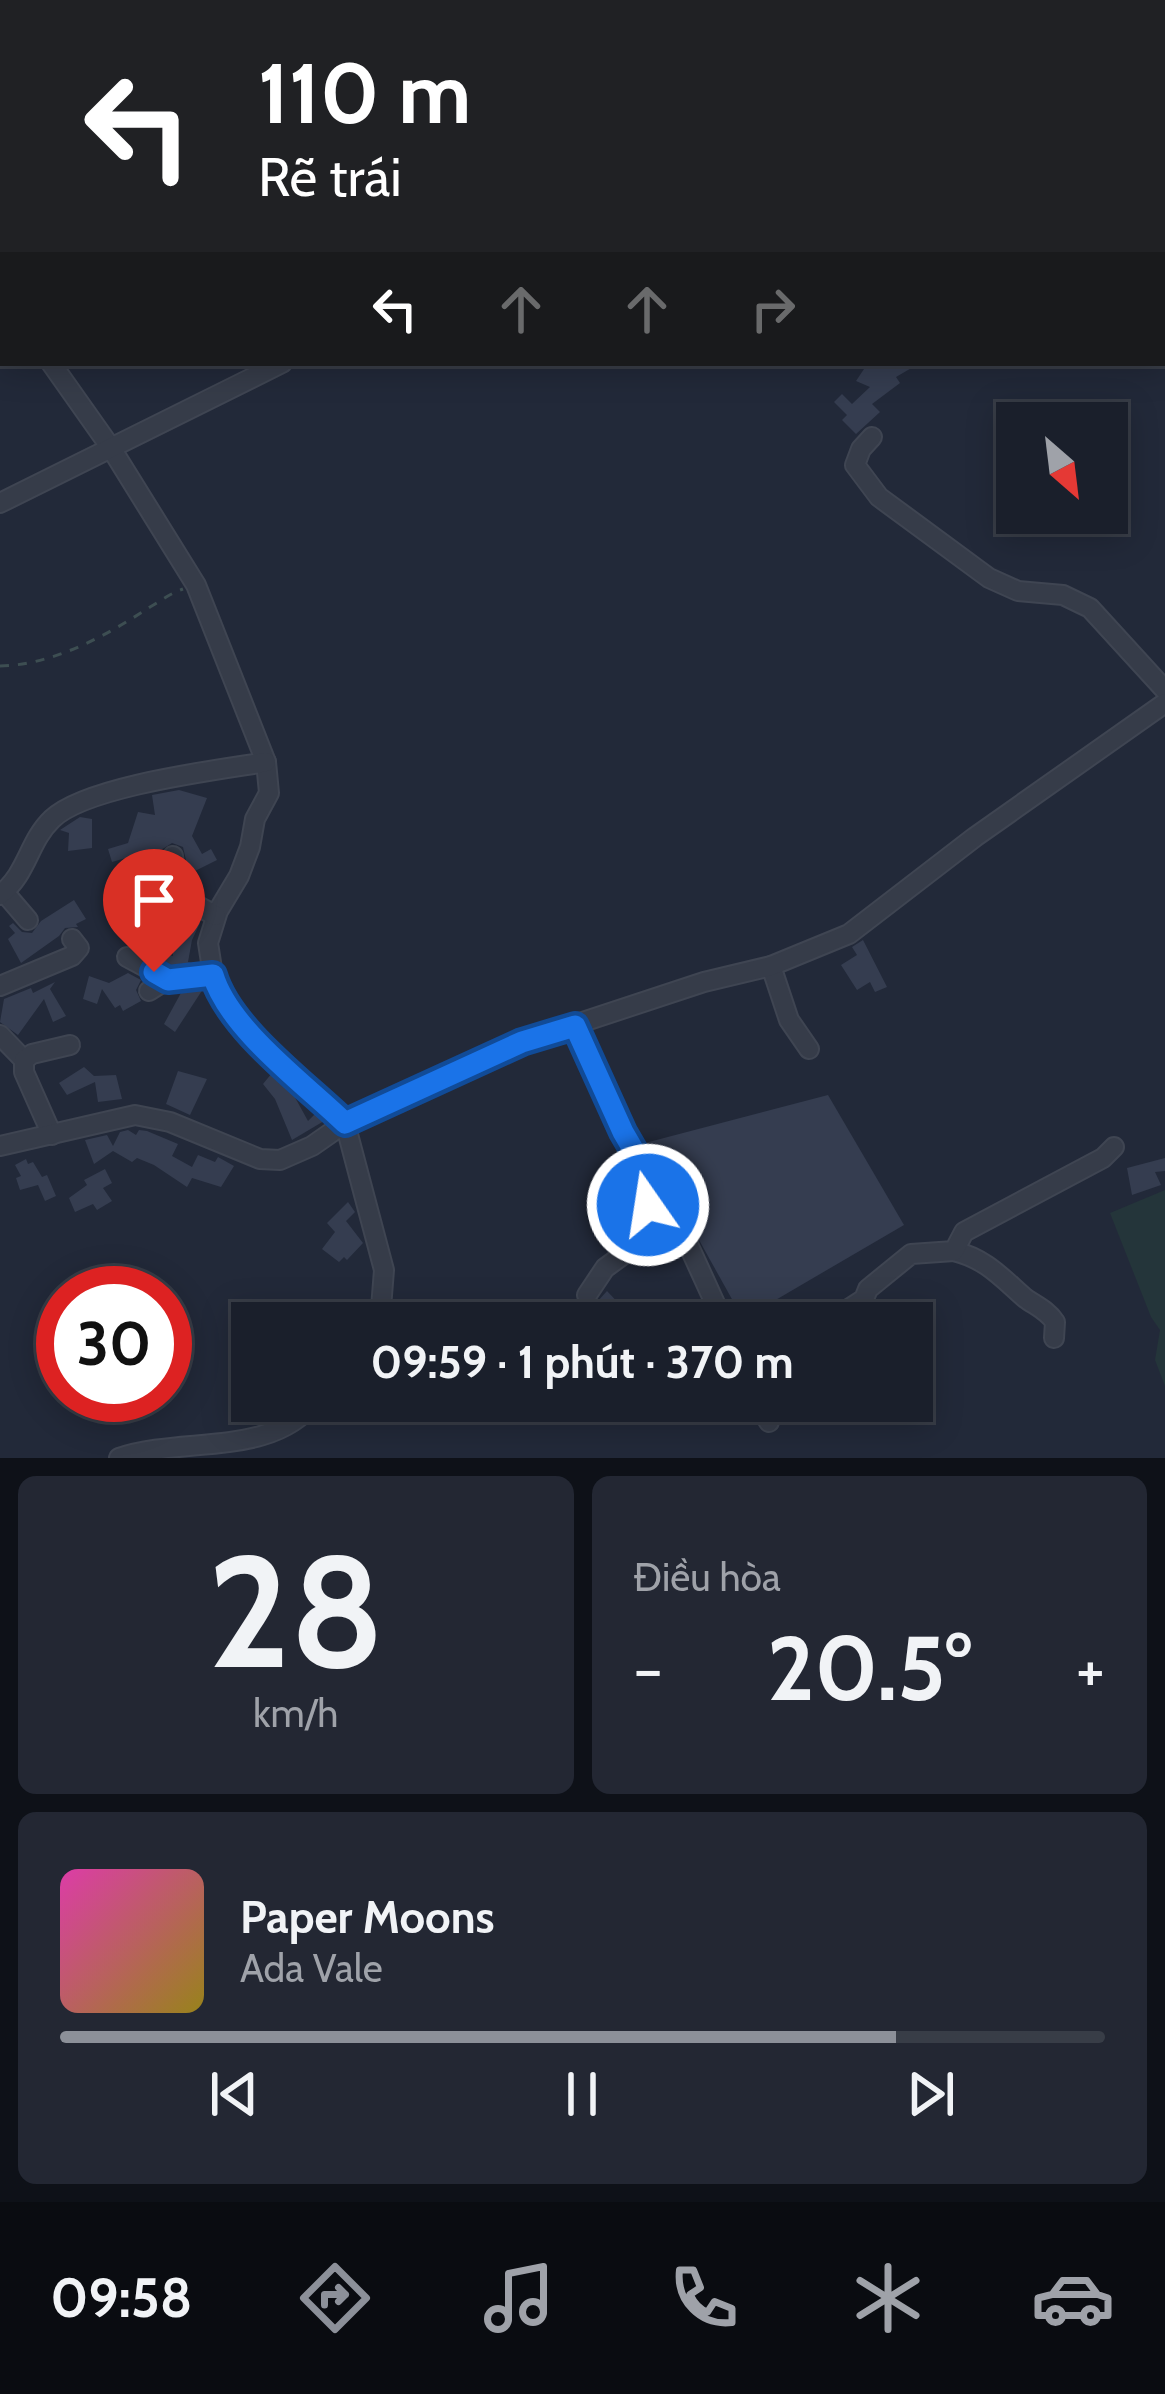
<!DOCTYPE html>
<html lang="vi">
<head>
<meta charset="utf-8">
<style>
  :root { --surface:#1a1f2b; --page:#232733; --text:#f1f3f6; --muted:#9fa2a9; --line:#383d47; --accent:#8c9099 }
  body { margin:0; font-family:Cabin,sans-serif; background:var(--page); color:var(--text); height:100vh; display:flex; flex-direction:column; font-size:45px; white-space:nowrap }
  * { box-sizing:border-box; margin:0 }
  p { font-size:39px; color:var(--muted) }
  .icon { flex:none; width:66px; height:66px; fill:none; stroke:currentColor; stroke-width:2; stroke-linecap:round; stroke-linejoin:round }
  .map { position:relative; height:1458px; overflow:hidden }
  .side { display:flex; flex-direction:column; gap:18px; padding:18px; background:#0e1118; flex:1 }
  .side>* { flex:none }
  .top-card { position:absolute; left:0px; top:0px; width:1167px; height:366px; box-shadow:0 6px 30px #0003,0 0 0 3px var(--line); background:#202124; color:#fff; overflow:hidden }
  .needle { width:78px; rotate:152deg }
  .fabs { position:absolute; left:996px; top:402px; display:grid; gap:24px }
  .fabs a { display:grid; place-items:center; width:132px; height:132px; border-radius:0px; background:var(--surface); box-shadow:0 6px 30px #0003,0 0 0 3px var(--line); font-size:60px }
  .speed { position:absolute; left:36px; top:1266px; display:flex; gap:24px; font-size:60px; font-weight:700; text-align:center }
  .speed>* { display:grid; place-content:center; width:156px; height:156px; border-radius:50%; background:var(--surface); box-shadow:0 6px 30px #0003,0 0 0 3px var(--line); line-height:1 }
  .speed .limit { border:18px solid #d22; background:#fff; color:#111 }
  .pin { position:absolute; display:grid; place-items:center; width:102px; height:102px; color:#fff; margin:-123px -51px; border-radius:50% 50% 50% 0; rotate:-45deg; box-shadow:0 0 12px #0007 }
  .pin .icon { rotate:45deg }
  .me { position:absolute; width:132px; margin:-66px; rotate:347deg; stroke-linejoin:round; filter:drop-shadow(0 0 9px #0008) }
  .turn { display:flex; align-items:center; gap:42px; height:252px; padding:0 60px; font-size:54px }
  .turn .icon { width:156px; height:156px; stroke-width:2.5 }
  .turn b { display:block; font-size:84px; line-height:102px }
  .lanes { display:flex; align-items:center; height:114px; padding:0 60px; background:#0003; justify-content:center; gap:60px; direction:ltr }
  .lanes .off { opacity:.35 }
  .big { font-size:90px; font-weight:800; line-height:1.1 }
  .side .card { flex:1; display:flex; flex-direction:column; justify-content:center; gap:18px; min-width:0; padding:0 42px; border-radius:18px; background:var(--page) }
  .side .dial { align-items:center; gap:0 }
  .dial b { font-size:156px; line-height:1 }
  .song { display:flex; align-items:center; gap:36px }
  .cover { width:144px; height:144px; border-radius:18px; background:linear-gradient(135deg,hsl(320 70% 55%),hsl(50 70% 35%)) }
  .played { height:12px; border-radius:6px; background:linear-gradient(90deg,var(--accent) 80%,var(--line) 80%) }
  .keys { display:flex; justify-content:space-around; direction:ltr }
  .heat { display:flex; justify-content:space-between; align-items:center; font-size:66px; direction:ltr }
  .side .tiles { flex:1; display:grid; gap:18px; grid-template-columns:1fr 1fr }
  .card:last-child { grid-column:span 2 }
  .trip { position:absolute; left:231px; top:1302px; width:702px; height:120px; border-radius:0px; background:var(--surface); box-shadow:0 6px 30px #0003,0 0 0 3px var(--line); font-weight:800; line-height:120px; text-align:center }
  .tab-bar { display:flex; height:192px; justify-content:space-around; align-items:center; background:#0a0c11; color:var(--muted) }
  .tab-bar .icon { width:84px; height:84px }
  .tab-bar .current { color:var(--accent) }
  .tab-bar b { font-size:54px; color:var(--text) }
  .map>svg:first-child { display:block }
  .green { fill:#24353a }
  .building { fill:#353d50 }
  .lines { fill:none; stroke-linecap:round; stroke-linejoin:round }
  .minor-casing { stroke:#3f4552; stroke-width:22 }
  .major-casing { stroke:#3f4552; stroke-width:28 }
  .highway-casing { stroke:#3e4351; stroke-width:32 }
  .path { stroke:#3d4e52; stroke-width:3; stroke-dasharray:9 9; stroke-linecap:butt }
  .minor { stroke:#363c49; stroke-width:18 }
  .major { stroke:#545b69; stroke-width:24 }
  .highway { stroke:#6f6753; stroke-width:27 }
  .route-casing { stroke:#114b97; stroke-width:30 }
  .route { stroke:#1a73e8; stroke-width:21 }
</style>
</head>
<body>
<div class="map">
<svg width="1165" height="1458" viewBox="0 0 1165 1458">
  <rect width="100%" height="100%" fill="#222939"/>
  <path class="green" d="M 1165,1190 L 1165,1386 L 1155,1360 L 1160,1330 L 1151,1317 L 1110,1213 Z"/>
  <g class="building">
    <path d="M 861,363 L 920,363 L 896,377 L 900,383 L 872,404 L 880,412 L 856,434 L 842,420 L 847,415 L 834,402 L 842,394 L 852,404 L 870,387 L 856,381 L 864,369 Z"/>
    <path d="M 179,790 L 207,798 L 192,836 L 202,854 L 211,849 L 217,860 L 189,874 L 183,847 L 172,843 L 161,850 L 166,902 L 200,923 L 192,940 L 188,962 L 192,963 L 171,965 L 141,949 L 140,941 L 152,939 L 153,951 L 173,956 L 173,912 L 155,915 L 153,901 L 134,898 L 139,867 L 133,867 L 133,856 L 112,862 L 108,849 L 128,843 L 138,812 L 155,815 L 152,795 Z"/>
    <path d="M 80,817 L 92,819 L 92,848 L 68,851 L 69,833 L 60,830 Z"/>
    <path d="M 74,900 L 86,919 L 76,924 L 78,927 L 65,928 L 59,936 L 21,963 L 8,939 L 15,933 L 9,926 L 13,923 L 22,932 L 32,933 L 41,921 Z"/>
    <path d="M 863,940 L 887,987 L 875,992 L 870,982 L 857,990 L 841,965 L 857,955 L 852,947 Z"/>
    <path d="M 128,973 L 141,980 L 136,990 L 141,1001 L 123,1011 L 120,1005 L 115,1008 L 102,989 L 97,1004 L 83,999 L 89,976 L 109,983 Z"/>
    <path d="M 55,982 L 50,989 L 66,1016 L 53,1022 L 44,999 L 18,1035 L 0,1022 L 4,999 L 31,988 L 33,993 Z"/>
    <path d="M 203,989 L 175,1032 L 164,1024 L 182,991 Z"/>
    <path d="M 84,1067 L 94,1076 L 116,1075 L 122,1099 L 98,1102 L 95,1082 L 67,1095 L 59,1083 Z"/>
    <path d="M 178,1071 L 207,1079 L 190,1115 L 166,1104 Z"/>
    <path d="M 272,1073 L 292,1092 L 308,1121 L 315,1114 L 324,1121 L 292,1140 L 275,1099 L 263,1084 Z"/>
    <path d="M 828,1095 L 904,1225 L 743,1319 L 645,1143 Z"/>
    <path d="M 128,1130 L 136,1135 L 139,1130 L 147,1131 L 178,1144 L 172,1156 L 192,1167 L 198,1155 L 215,1162 L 218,1157 L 234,1166 L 221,1187 L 192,1178 L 187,1187 L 154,1165 L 137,1158 L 132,1162 L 113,1151 L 94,1164 L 85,1140 L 107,1135 L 113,1146 L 120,1132 Z"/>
    <path d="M 1165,1158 L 1165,1171 L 1155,1172 L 1161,1185 L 1132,1195 L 1127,1168 Z"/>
    <path d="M 26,1159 L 28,1164 L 33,1162 L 42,1177 L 47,1175 L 56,1196 L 45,1201 L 38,1185 L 20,1190 L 16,1178 L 21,1176 L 15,1165 Z"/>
    <path d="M 105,1169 L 112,1183 L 103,1188 L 112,1201 L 97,1210 L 93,1204 L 75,1212 L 69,1198 L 87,1185 L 84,1180 Z"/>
    <path d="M 348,1202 L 355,1212 L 346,1221 L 363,1243 L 347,1260 L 344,1257 L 339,1262 L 322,1249 L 335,1232 L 327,1223 Z"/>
    <path d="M 607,1291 L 624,1309 L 616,1317 L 613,1313 L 605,1323 L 578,1323 Z"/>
  </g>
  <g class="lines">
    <g class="minor-casing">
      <g id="minor">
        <path d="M 283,0 L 287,3"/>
        <path d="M 204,3 L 205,0"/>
        <path d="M 0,127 L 3,132"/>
        <path d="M 0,230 L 3,227"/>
        <path d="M 0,284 L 3,292"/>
        <path d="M 1164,330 L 1165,331"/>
        <path d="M 51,363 L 111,448 L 196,585 L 266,762 L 269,793 L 255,819 L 250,847 L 239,876 L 218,911 L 208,943 L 213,975 L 216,986 L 257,1040 L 345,1123 L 384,1270 L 381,1308 L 371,1323"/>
        <path d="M 872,437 L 861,449 L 855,465 L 879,497 L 989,578 L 1018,591 L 1063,595 L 1090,608 L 1165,690"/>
        <path d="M 0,503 L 282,363"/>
        <path d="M 173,856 L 178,895 L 216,916"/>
        <path d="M 4,892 L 28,920"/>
        <path d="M 0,895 C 28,873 28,842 52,819 C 86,786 217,770 266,762"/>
        <path d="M 127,957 L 168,979"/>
        <path d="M 771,966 L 789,1020 L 809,1049"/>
        <path d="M 0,986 L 72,956 L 79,948 L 72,939"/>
        <path d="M 149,991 L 168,979 L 213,975"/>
        <path d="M 576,1026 L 623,1131 L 687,1242 L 724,1323"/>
        <path d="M 0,1035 L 24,1060"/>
        <path d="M 52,1135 L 24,1072 L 24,1060 L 32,1054 L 70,1045"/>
        <path d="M 0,1146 L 135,1115 L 170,1122 L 260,1159 L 280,1160 L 312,1146 L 345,1123 L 522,1042 L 704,982 L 771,966 L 849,934 L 975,837 L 1165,703"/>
        <path d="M 954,1251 C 986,1259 1001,1277 1025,1298 C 1036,1306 1047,1310 1055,1322 L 1054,1338"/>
        <path d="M 587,1295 L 605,1268 L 631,1249 L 629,1220 L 659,1194"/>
        <path d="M 827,1323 L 864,1299 L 868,1289 L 911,1254 L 954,1251 L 964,1232 L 1103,1158 L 1114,1147"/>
        <path d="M 756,1401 L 769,1422"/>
        <path d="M 119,1458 C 183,1436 272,1458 315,1401"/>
      </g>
    </g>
    <g class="major-casing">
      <g id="major">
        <path d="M 941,0 L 950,3"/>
        <path d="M 1164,79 L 1165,79"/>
      </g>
    </g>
    <g class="highway-casing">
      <g id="highway">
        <path d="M 1048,0 L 1056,3"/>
        <path d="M 1140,0 L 1149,3"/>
        <path d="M 1164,41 L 1165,41"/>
      </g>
    </g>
    <path class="path" d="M 0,666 C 53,665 106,636 150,607 C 162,600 169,594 183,589"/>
    <use href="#minor" class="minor"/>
    <use href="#major" class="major"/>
    <use href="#highway" class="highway"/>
  </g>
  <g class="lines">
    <g class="route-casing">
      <path id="route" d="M 154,972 L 168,980 L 213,975 C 229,1029 305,1084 345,1123 L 522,1042 L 575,1026 L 623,1132 L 659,1194 L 648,1205"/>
    </g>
    <use href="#route" class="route"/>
  </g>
</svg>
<div class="fabs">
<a><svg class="needle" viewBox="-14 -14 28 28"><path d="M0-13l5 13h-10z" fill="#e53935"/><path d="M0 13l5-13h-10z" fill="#9fa2a9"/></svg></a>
</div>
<div class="speed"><div class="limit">30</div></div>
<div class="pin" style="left:154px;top:972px;background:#d93025"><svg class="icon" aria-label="arrive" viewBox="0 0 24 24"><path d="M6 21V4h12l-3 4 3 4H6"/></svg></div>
<svg class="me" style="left:648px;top:1205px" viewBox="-20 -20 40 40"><circle r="17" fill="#1a73e8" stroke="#fff" stroke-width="3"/><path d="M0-11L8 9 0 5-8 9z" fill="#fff"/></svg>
<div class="trip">09:59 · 1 phút · 370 m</div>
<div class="top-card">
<div class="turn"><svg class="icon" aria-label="left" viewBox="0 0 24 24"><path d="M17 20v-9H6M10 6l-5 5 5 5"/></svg><div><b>110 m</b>Rẽ trái</div></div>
<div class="lanes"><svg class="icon" aria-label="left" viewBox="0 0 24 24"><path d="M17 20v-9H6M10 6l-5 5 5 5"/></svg><svg class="icon off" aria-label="ahead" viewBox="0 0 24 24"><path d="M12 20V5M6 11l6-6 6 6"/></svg><svg class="icon off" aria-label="ahead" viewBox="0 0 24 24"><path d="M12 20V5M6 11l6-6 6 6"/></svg><svg class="icon off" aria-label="right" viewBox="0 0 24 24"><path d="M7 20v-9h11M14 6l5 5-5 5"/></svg></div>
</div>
</div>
<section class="side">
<div class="tiles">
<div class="card dial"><b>28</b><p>km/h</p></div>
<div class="card"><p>Điều hòa</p>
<div class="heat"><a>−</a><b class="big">20.5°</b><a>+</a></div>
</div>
<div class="card">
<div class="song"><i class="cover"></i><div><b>Paper Moons</b><p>Ada Vale</p></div></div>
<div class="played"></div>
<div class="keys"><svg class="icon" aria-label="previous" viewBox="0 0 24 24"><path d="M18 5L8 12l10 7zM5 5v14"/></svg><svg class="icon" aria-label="pause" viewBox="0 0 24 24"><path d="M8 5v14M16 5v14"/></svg><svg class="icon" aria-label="next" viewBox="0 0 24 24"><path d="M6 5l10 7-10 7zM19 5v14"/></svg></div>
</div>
</div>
</section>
<nav class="tab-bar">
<b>09:58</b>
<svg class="icon current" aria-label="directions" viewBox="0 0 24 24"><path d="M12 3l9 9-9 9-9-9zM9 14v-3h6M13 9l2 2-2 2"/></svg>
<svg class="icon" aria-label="music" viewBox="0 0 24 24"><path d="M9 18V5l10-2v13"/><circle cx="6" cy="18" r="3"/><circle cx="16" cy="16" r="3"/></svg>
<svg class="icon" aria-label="phone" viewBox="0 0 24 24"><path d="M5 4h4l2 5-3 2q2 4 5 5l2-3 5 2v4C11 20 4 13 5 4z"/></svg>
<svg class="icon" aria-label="climate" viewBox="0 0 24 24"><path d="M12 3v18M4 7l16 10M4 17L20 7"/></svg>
<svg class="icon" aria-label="car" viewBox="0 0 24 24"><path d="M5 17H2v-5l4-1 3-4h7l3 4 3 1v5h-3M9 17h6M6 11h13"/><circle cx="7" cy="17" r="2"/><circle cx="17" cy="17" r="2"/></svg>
</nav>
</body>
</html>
